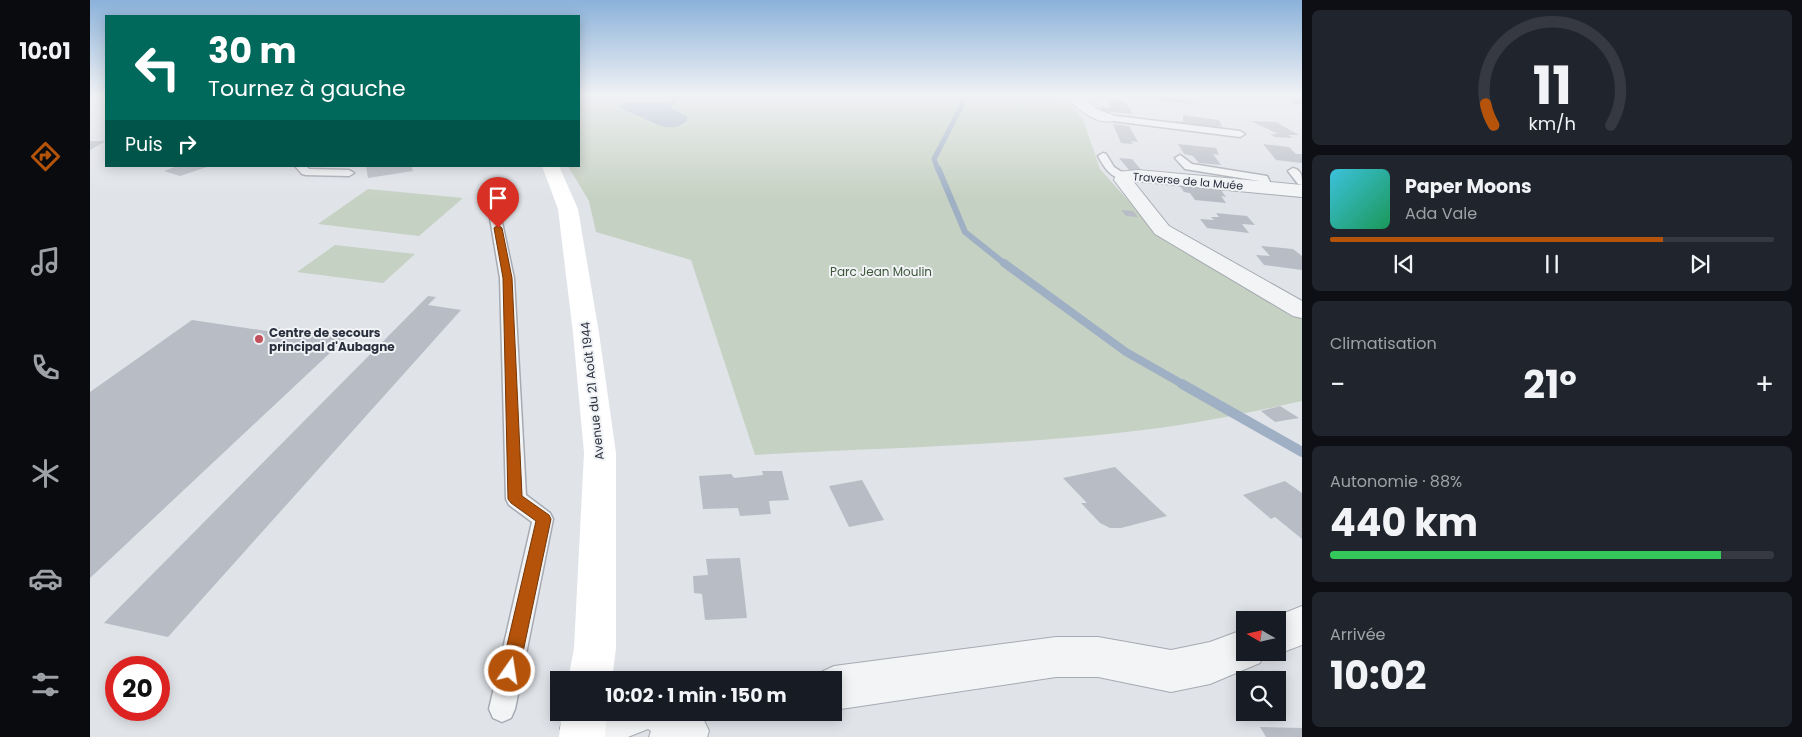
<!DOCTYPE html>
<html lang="fr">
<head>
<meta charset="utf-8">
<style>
  :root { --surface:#171b24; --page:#20242c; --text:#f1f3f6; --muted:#9ea1a6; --line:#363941; --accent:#b45309 }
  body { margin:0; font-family:Poppins,sans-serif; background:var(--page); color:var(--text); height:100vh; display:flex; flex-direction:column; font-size:19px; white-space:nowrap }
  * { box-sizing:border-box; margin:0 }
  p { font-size:16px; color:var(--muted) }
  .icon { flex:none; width:28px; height:28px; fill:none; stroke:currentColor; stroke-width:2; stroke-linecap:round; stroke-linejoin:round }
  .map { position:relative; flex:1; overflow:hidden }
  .panel { display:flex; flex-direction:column; gap:10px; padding:10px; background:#0d0f14; width:500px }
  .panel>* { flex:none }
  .top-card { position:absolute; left:15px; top:15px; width:475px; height:152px; border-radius:0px; box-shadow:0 2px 12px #0003; background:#00695c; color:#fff; overflow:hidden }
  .needle { width:32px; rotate:279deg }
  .buttons { position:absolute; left:1146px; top:611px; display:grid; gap:10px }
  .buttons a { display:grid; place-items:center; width:50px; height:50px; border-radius:0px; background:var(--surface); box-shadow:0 2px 12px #0003; font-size:25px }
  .speed { position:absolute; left:15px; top:656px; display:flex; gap:10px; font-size:25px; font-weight:700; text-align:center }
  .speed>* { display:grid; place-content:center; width:65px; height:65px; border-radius:50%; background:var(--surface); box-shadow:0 2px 12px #0003; line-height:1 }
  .speed .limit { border:8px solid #d22; background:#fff; color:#111 }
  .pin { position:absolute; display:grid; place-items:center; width:42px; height:42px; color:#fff; margin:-51px -21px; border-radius:50% 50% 50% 0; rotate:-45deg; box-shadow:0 0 5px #0007 }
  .pin .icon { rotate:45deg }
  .me { position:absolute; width:55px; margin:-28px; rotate:13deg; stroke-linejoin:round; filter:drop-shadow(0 0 4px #0008) }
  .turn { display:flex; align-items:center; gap:18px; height:105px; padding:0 20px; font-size:22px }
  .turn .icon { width:65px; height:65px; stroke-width:2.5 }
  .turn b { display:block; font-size:35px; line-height:42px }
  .then { display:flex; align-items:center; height:48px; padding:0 20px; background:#0003; gap:10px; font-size:19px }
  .big { font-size:38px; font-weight:700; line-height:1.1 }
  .panel .tile { flex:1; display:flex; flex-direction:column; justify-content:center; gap:8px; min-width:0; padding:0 18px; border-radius:8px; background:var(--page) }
  .panel .dial { align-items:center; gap:0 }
  .dial svg { height:130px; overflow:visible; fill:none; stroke:var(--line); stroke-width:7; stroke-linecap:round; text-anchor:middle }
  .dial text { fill:var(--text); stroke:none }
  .song { display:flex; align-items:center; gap:15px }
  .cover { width:60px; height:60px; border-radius:8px; background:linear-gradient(135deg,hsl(190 70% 55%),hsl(150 70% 35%)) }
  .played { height:5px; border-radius:2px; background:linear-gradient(90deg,var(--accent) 75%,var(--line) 75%) }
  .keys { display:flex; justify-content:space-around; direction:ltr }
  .heat { display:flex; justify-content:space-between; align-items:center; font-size:28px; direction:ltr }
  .charge { height:8px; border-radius:4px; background:linear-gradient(90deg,#34c759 88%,var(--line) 0) }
  .trip { position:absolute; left:460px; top:671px; width:292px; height:50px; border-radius:0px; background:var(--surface); box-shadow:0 2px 12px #0003; font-weight:700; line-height:50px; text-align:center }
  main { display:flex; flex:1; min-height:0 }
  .dock { display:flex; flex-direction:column; width:90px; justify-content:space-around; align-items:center; background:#090b0e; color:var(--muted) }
  .dock .icon { width:35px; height:35px }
  .dock .current { color:var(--accent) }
  .dock b { font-size:22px; color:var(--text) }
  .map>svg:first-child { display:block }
  .green { fill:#c5d1c2 }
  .water { fill:#9fafc4 }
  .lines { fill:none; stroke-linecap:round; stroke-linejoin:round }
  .stream-far3 { stroke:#9fafc4; stroke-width:5 }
  .stream-far2 { stroke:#9fafc4; stroke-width:6 }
  .stream-far1 { stroke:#9fafc4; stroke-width:8 }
  .stream { stroke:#9fafc4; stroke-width:10 }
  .building { fill:#b8bcc4 }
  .lane-casing { stroke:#a6aab2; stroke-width:3 }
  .street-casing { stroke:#a6aab2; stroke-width:2 }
  .lane { fill:#f3f4f6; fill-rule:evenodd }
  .street { fill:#f3f4f6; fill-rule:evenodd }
  .secondary { fill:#fff; fill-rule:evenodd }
  .route { fill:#b45309; stroke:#753606 }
  .poi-dot { fill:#c1515b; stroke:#f0f2f5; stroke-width:2 }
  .labels { text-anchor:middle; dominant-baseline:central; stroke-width:4; stroke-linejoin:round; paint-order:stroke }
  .far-street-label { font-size:11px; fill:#2a303e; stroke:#f0f2f5 }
  .park-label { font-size:12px; fill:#3d5839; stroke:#f0f2f5 }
  .poi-label { font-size:12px; font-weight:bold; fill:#2a303e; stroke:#f0f2f5; text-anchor:start }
  .street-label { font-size:12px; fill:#2a303e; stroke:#f0f2f5 }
</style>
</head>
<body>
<main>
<nav class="dock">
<b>10:01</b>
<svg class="icon current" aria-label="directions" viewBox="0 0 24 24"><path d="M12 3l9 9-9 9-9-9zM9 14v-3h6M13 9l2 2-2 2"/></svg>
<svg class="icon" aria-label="music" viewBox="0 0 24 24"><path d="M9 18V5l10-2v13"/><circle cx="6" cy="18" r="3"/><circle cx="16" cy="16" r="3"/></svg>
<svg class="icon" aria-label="phone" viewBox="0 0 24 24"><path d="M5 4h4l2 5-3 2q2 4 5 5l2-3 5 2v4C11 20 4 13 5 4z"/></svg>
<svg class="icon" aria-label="climate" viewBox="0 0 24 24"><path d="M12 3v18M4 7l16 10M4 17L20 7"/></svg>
<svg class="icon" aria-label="car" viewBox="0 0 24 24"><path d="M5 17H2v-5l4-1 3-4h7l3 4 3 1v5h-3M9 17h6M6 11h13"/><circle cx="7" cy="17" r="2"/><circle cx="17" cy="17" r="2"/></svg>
<svg class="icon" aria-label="filters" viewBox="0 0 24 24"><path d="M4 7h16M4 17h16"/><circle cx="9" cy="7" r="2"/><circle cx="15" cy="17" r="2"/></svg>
</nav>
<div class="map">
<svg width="1212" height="737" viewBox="0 0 1212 737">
  <rect width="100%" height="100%" fill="#e0e3e8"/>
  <g class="green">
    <path d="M 489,95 L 968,95 L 983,106 L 993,119 L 1010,169 L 1066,232 L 1212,315 L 1212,401 C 1154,414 1095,426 1036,432 C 913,446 789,448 665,455 L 601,260 L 506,232 L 499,201 L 478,166 L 489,166 Z"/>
    <path d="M 278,189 L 373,198 L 329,236 L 228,224 Z"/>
    <path d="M 245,245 L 325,254 L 293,283 L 207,272 Z"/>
  </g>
  <path class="water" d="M 585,102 L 581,108 L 597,116 L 597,121 C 581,134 566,124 551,117 C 544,114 535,111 529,106 L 537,103 Z"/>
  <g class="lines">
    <g class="stream-far3">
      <path d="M 583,101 L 589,95"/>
      <path d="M 848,170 L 844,159 L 872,105 L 871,95"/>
    </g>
    <path class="stream-far2" d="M 848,168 L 875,232 L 915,264"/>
    <path class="stream-far1" d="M 914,263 L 1036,352 L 1094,385"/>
    <path class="stream" d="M 1092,384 L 1212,452"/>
  </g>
  <g class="building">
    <path d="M 1062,95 L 1100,100 L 1103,104 L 1066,101 Z"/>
    <path d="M 1192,95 L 1212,97 L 1212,105 L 1203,104 Z"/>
    <path d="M 1017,99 L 1034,101 L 1043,114 L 1011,111 L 1010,106 L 1020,108 Z"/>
    <path d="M 1093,115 L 1129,120 L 1132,127 L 1127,126 L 1129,130 L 1086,125 L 1085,121 L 1093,122 Z"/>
    <path d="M 1161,121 L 1186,122 L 1209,135 L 1198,135 L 1203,138 L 1185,137 L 1180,134 L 1188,134 Z"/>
    <path d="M 1023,124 L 1039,126 L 1048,142 L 1041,141 L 1043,144 L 1031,143 Z"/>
    <path d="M 0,141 L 16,141 L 0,150 Z"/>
    <path d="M 1088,144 L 1126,148 L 1129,155 L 1123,154 L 1131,165 L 1109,163 L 1103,156 L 1094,154 Z"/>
    <path d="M 1173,144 L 1199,147 L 1206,154 L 1212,154 L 1212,163 L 1186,160 Z"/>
    <path d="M 1029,158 L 1042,159 L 1053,172 L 1040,171 Z"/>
    <path d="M 87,166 L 117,166 L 117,167 L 90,176 L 74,171 Z"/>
    <path d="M 276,166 L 321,166 L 323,171 L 278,178 Z"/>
    <path d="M 1090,186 L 1131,190 L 1136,197 L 1131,196 L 1136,203 L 1105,200 L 1100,193 L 1094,192 Z"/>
    <path d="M 1031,210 L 1043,211 L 1048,217 L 1036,216 Z"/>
    <path d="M 1126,213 L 1157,216 L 1165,225 L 1152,224 L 1159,233 L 1117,228 L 1110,219 L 1124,220 L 1121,217 L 1129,217 Z"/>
    <path d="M 1171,246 L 1203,249 L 1212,256 L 1212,270 L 1174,265 L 1166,255 L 1180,256 Z"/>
    <path d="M 338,296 L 346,297 L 338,305 L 371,310 L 78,637 L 14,623 Z"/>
    <path d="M 102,320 L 177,331 L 183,327 L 257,337 L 0,578 L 0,392 Z"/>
    <path d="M 1190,406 L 1209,418 L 1185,422 L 1171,411 Z"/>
    <path d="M 1025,467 L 1066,506 L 1077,516 L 1031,528 L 1020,528 L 1010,523 L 991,503 L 997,503 L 973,478 Z"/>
    <path d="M 672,471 L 692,471 L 699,500 L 679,501 L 681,514 L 650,516 L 648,508 L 613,509 L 609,476 L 641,474 L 644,478 L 673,475 Z"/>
    <path d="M 772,480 L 794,520 L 759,527 L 739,486 Z"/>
    <path d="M 1195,481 L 1212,493 L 1212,539 L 1185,517 L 1181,519 L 1153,495 Z"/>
    <path d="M 650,558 L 657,618 L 615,620 L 612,594 L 604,593 L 603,576 L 618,575 L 616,559 Z"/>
    <path d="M 1170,727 L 1212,728 L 1212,737 L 1176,737 Z"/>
  </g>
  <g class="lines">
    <g class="lane-casing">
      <g id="lane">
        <path d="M 1018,115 L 1150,131 L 1155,134 L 1150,137 L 1015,120 L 1014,118 Z"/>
        <path d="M 1013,153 L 1016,154 L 1024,167 L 1038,176 L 1037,178 C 1022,181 1014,167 1008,156 Z"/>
        <path d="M 1090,155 L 1102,164 L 1177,176 L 1183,188 L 1178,191 L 1174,190 L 1169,181 L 1095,169 L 1085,158 Z"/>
        <path d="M 205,166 L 216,166 L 219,169 L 259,170 L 264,173 L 259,176 L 216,175 L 212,174 Z"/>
        <path d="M 1203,168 C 1212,170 1212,177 1212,185 L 1208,184 L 1198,171 Z"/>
        <path d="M 401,191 L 406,194 L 424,278 L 436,495 L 460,513 L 463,519 L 425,709 L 421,718 L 412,722 L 403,718 L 399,709 L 442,522 L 419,505 L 416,499 L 410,278 L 396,194 Z"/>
      </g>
    </g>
    <g class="street-casing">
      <g id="street">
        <path d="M 975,95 L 990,95 L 1007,109 L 1023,115 L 1025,118 L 1023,121 C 1006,125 985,108 975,95 Z"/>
        <path d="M 1048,170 L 1212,185 L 1212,197 L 1043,181 L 1079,226 L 1212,301 L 1212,318 L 1203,316 L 1065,234 L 1024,180 L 1027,172 Z"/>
        <path d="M 1212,606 L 1212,645 L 1188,654 L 1183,652 L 1188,652 L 1188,620 L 1177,620 Z"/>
        <path d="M 1155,629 L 1155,652 L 1174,652 L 1170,663 L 1120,684 L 1081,692 L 1008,677 L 966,677 L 744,710 L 744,680 L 725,680 L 729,673 L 744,666 L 966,637 L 1008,637 L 1081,650 L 1120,642 Z"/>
        <path d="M 476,712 L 610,712 L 619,731 L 617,737 L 559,737 L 561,731 L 558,729 L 538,737 L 474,737 L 470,728 Z"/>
      </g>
    </g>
    <use href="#lane" class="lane"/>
    <use href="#street" class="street"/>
    <g class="secondary">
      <path d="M 452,166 L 469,166 L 488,209 L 509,333 L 526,453 L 526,648 L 522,680 L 478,680 L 484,648 L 494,453 L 483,333 L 468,209 Z"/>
      <path d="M 472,712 L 517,712 L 515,737 L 469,737 Z"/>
    </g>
  </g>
  <linearGradient id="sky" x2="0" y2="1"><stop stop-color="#8bb2da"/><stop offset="0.48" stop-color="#f1f2f5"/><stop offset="1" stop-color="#f1f2f5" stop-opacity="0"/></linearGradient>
  <rect width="1212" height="198" fill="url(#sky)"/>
  <path class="route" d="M 408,225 L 412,228 L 422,278 L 432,496 L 459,515 L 461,519 L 429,671 L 426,677 L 420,679 L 414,677 L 411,671 L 446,521 L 421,503 L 418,499 L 413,278 L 404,228 Z"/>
  <circle class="poi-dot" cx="169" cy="339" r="5"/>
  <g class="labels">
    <g class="far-street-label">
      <text transform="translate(1098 181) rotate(5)">Traverse de la Muée</text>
    </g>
    <g class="park-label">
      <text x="791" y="271">Parc Jean Moulin</text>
    </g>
    <g class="poi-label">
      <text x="179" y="332">Centre de secours<tspan x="179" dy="14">principal d'Aubagne</tspan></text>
    </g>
    <g class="street-label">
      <text transform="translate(502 391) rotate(-96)">Avenue du 21 Août 1944</text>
    </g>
  </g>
</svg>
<div class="buttons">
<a><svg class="needle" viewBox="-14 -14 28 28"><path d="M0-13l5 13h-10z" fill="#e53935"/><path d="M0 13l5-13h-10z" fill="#9ea1a6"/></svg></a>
<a><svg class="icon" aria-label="search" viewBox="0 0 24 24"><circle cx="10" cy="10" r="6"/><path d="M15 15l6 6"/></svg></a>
</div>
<div class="speed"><div class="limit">20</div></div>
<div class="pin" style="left:408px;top:228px;background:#d93025"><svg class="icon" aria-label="arrive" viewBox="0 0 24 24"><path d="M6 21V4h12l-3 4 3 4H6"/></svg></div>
<svg class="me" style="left:420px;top:671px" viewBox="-20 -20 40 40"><circle r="17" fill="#b45309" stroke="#fff" stroke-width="3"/><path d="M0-11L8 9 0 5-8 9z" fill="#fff"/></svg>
<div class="trip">10:02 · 1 min · 150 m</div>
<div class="top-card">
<div class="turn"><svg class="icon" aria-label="left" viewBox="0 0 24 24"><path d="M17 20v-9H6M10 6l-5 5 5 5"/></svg><div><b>30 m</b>Tournez à gauche</div></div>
<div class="then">Puis<svg class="icon" aria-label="right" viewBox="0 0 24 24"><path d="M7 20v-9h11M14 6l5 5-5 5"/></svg></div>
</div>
</div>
<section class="panel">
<div class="tile dial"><svg viewBox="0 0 100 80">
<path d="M14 69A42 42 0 1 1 86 69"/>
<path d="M14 69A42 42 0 0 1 9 56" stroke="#b45309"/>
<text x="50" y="56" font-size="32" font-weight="700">11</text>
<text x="50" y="72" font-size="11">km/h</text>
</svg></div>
<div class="tile">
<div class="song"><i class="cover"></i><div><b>Paper Moons</b><p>Ada Vale</p></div></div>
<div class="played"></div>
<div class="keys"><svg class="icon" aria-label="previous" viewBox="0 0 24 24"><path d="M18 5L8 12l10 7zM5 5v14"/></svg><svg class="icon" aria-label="pause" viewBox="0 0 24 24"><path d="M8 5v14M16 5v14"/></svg><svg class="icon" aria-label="next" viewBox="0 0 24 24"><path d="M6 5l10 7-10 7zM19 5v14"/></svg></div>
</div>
<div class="tile"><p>Climatisation</p>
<div class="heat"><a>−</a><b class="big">21°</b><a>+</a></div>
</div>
<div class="tile"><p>Autonomie · 88%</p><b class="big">440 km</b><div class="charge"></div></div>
<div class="tile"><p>Arrivée</p><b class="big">10:02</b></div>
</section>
</main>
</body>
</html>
